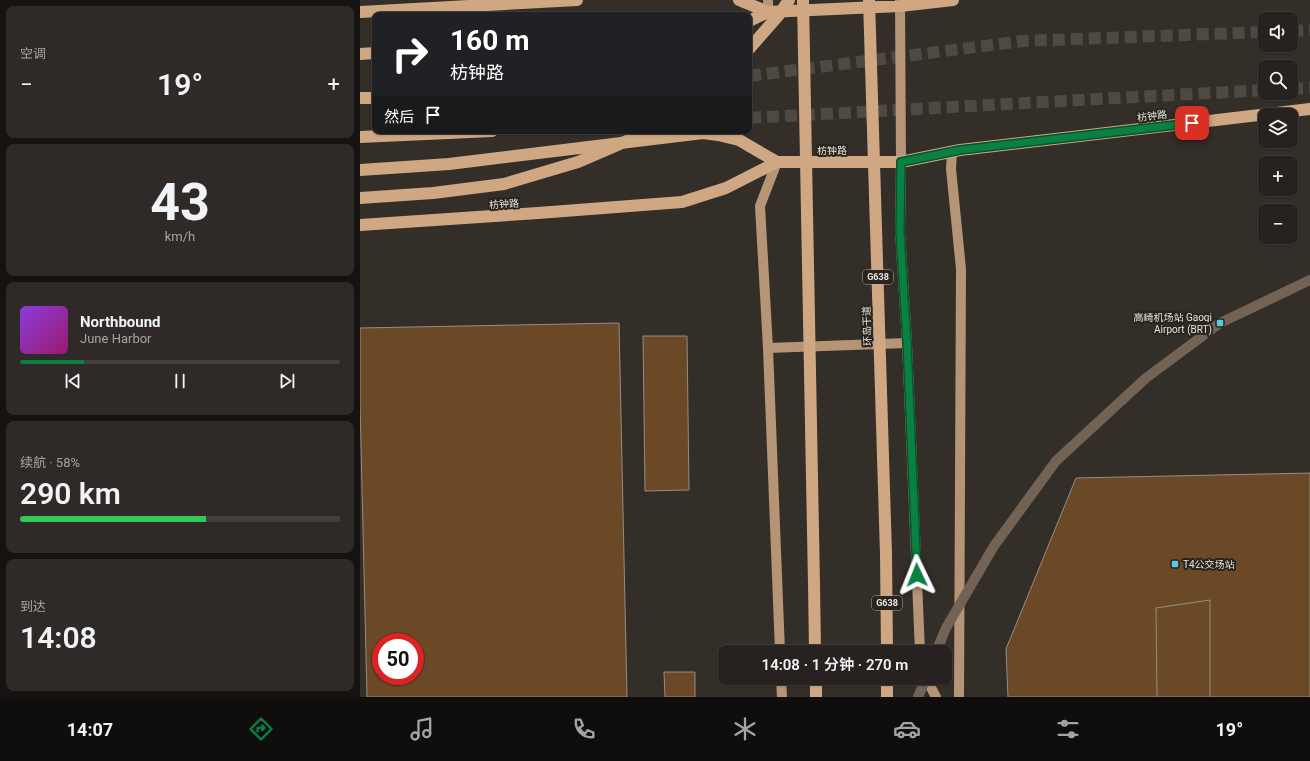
<!DOCTYPE html>
<html lang="zh">
<head>
<meta charset="utf-8">
<style>
  :root { --surface:#27221f; --page:#2f2a28; --text:#f1f3f6; --muted:#a4a4a4; --line:#433f3d; --accent:#0b8043 }
  body { margin:0; font-family:Roboto,"Noto Sans SC",sans-serif; background:var(--page); color:var(--text); height:100vh; display:flex; flex-direction:column; font-size:15px; white-space:nowrap }
  * { box-sizing:border-box; margin:0 }
  p { font-size:13px; color:var(--muted) }
  .icon { flex:none; width:22px; height:22px; fill:none; stroke:currentColor; stroke-width:2; stroke-linecap:round; stroke-linejoin:round }
  .map { position:relative; flex:1; overflow:hidden }
  .side { display:flex; flex-direction:column; gap:6px; padding:6px; background:#151311; width:360px }
  .side>* { flex:none }
  .hud { position:absolute; left:12px; top:12px; width:380px; height:122px; border-radius:8px; box-shadow:0 1px 3px #0004,0 0 0 1px var(--line); background:#202124; color:#fff; overflow:hidden }
  .controls { position:absolute; left:898px; top:12px; display:grid; gap:8px }
  .controls a { display:grid; place-items:center; width:40px; height:40px; border-radius:8px; background:var(--surface); box-shadow:0 1px 3px #0004,0 0 0 1px var(--line); font-size:20px }
  .speed { position:absolute; left:12px; top:633px; display:flex; gap:8px; font-size:20px; font-weight:700; text-align:center }
  .speed>* { display:grid; place-content:center; width:52px; height:52px; border-radius:50%; background:var(--surface); box-shadow:0 1px 3px #0004,0 0 0 1px var(--line); line-height:1 }
  .speed .limit { border:6px solid #d22; background:#fff; color:#111 }
  .pin { position:absolute; display:grid; place-items:center; width:34px; height:34px; color:#fff; margin:-17px; border-radius:8px; box-shadow:0 2px 6px #0006 }
  .me { position:absolute; width:44px; margin:-22px; rotate:358deg; stroke-linejoin:round; filter:drop-shadow(0 0 3px #0008) }
  .turn { display:flex; align-items:center; gap:14px; height:84px; padding:0 12px; font-size:18px }
  .turn .icon { width:52px; height:52px; stroke-width:2.5 }
  .turn b { display:block; font-size:28px; line-height:34px }
  .then { display:flex; align-items:center; height:38px; padding:0 12px; background:#0003; gap:8px; font-size:15px }
  .big { font-size:30px; font-weight:600; line-height:1.1 }
  .side .card { flex:1; display:flex; flex-direction:column; justify-content:center; gap:6px; min-width:0; padding:0 14px; border-radius:8px; background:var(--page) }
  .side .dial { align-items:center; gap:0 }
  .dial b { font-size:52px; line-height:1 }
  .song { display:flex; align-items:center; gap:12px }
  .cover { width:48px; height:48px; border-radius:6px; background:linear-gradient(135deg,hsl(270 70% 55%),hsl(320 70% 35%)) }
  .played { height:4px; border-radius:2px; background:linear-gradient(90deg,var(--accent) 20%,var(--line) 20%) }
  .keys { display:flex; justify-content:space-around; direction:ltr }
  .heat { display:flex; justify-content:space-between; align-items:center; font-size:22px; direction:ltr }
  .charge { height:6px; border-radius:3px; background:linear-gradient(90deg,#34c759 58%,var(--line) 0) }
  .trip { position:absolute; left:358px; top:645px; width:234px; height:40px; border-radius:8px; background:var(--surface); box-shadow:0 1px 3px #0004,0 0 0 1px var(--line); font-weight:600; line-height:40px; text-align:center }
  .dock { display:flex; height:64px; justify-content:space-around; align-items:center; background:#100e0c; color:var(--muted) }
  .dock .icon { width:28px; height:28px }
  .dock .on { color:var(--accent) }
  .dock b { font-size:18px; color:var(--text) }
  main { display:flex; flex:1; min-height:0 }
  .map>svg:first-child { display:block }
  .building { fill:#6b4926; stroke:#948d87; fill-rule:evenodd }
  .lines { fill:none; stroke-linecap:round; stroke-linejoin:round }
  .highway-tunnel { stroke:#4f4944; stroke-width:12; stroke-dasharray:12 6; stroke-linecap:butt }
  .major { stroke:#b59576; stroke-width:10 }
  .highway { stroke:#cfa883; stroke-width:12 }
  .minor-bridge { stroke:#736354; stroke-width:10 }
  .highway-bridge { stroke:#cfa883; stroke-width:12 }
  .route-casing { stroke:#07532c; stroke-width:10 }
  .route { stroke:#0b8043; stroke-width:7 }
  .poi-dot { fill:#57c9e3; stroke:#2a241f; stroke-width:1.5 }
  .labels { text-anchor:middle; dominant-baseline:central; stroke-width:4; stroke-linejoin:round; paint-order:stroke }
  .shield { fill:#2a241f; stroke:#aeaaa6; stroke-width:1 }
  .shield-label { font-size:9px; font-weight:bold; fill:#e7e3e0 }
  .street-label { font-size:10px; fill:#e7e3e0; stroke:#2a241f }
  .poi-label { font-size:10px; fill:#e7e3e0; stroke:#2a241f; text-anchor:end }
</style>
</head>
<body>
<main>
<section class="side">
<div class="card"><p>空调</p>
<div class="heat"><a>−</a><b class="big">19°</b><a>+</a></div>
</div>
<div class="card dial"><b>43</b><p>km/h</p></div>
<div class="card">
<div class="song"><i class="cover"></i><div><b>Northbound</b><p>June Harbor</p></div></div>
<div class="played"></div>
<div class="keys"><svg class="icon" aria-label="previous" viewBox="0 0 24 24"><path d="M18 5L8 12l10 7zM5 5v14"/></svg><svg class="icon" aria-label="pause" viewBox="0 0 24 24"><path d="M8 5v14M16 5v14"/></svg><svg class="icon" aria-label="next" viewBox="0 0 24 24"><path d="M6 5l10 7-10 7zM19 5v14"/></svg></div>
</div>
<div class="card"><p>续航 · 58%</p><b class="big">290 km</b><div class="charge"></div></div>
<div class="card"><p>到达</p><b class="big">14:08</b></div>
</section>
<div class="map">
<svg width="950" height="697" viewBox="0 0 950 697">
  <rect width="100%" height="100%" fill="#342e29"/>
  <g class="building">
    <path d="M 259,323 L 267,697 L 7,697 L 0,403 L 0,328 ZM 21,642 L 55,642 L 55,676 L 21,676 Z"/>
    <path d="M 283,336 L 327,336 L 329,490 L 285,491 Z"/>
    <path d="M 950,473 L 950,697 L 648,697 L 646,649 L 716,478 Z"/>
    <path d="M 850,600 L 850,697 L 797,697 L 796,608 Z"/>
    <path d="M 304,672 L 335,672 L 335,697 L 305,697 Z"/>
  </g>
  <g class="lines">
    <g class="highway-tunnel">
      <path d="M 931,31 L 950,30"/>
      <path d="M 389,76 L 663,41 L 905,32"/>
      <path d="M 931,89 L 950,88"/>
      <path d="M 389,118 L 905,90"/>
    </g>
    <g class="major">
      <path d="M 408,0 L 408,12"/>
      <path d="M 540,0 L 541,162 L 540,232 L 547,343 L 560,652"/>
      <path d="M 592,152 L 591,169 L 601,269 L 599,697"/>
      <path d="M 417,162 L 400,206 L 408,348 L 420,652"/>
      <path d="M 408,348 L 547,343"/>
      <path d="M 421,678 L 422,697"/>
      <path d="M 566,678 L 576,697"/>
    </g>
    <g class="highway">
      <path d="M 379,0 L 408,12 L 540,6 L 593,0"/>
      <path d="M 0,12 L 217,0"/>
      <path d="M 389,21 L 408,12"/>
      <path d="M 0,54 L 15,53"/>
      <path d="M 0,98 L 15,98"/>
      <path d="M 0,137 L 132,131"/>
      <path d="M 0,170 L 89,164 L 343,133 L 358,135 L 379,140 L 417,162"/>
      <path d="M 0,225 L 178,213 L 322,202 L 366,188 L 417,162 L 541,162 L 600,150 L 950,109"/>
      <path d="M 526,554 L 527,652"/>
      <path d="M 454,584 L 455,652"/>
      <path d="M 456,678 L 456,697"/>
      <path d="M 527,678 L 527,697"/>
    </g>
    <g class="minor-bridge">
      <path d="M 576,652 L 586,628 L 634,546 L 696,461 L 786,378 L 860,323 L 950,280"/>
      <path d="M 558,697 L 566,678"/>
    </g>
    <g class="highway-bridge">
      <path d="M 443,0 L 454,584"/>
      <path d="M 509,0 L 526,554"/>
      <path d="M 389,49 L 418,16 L 429,0"/>
      <path d="M 0,198 L 73,193 L 144,184 L 218,162 L 276,137 L 284,131"/>
    </g>
  </g>
  <g class="lines">
    <g class="route-casing">
      <path id="route" d="M 557,575 L 547,343 L 540,232 L 541,162 L 600,150 L 832,123"/>
    </g>
    <use href="#route" class="route"/>
  </g>
  <g class="poi-dot">
    <rect x="856" y="319" width="8" height="8" rx="2"/>
    <rect x="811" y="560" width="8" height="8" rx="2"/>
  </g>
  <g class="labels">
    <g class="shield">
      <rect x="503" y="270" width="30" height="14" rx="3"/>
      <rect x="512" y="596" width="30" height="14" rx="3"/>
    </g>
    <g class="shield-label">
      <text x="518" y="277">G638</text>
      <text x="527" y="603">G638</text>
    </g>
    <g class="street-label">
      <text transform="translate(792 116) rotate(-7)">枋钟路</text>
      <text x="472" y="150">枋钟路</text>
      <text transform="translate(144 204) rotate(-4)">枋钟路</text>
      <text transform="translate(507 326) rotate(-92)">环岛干道</text>
    </g>
    <g class="poi-label">
      <text x="852" y="317">高崎机场站 Gaoqi<tspan x="852" dy="12">Airport (BRT)</tspan></text>
      <text x="823" y="564" text-anchor="start">T4公交场站</text>
    </g>
  </g>
</svg>
<div class="controls">
<a><svg class="icon" aria-label="sound" viewBox="0 0 24 24"><path d="M4 9h4l5-4v14l-5-4H4zM17 9q2 3 0 6"/></svg></a>
<a><svg class="icon" aria-label="search" viewBox="0 0 24 24"><circle cx="10" cy="10" r="6"/><path d="M15 15l6 6"/></svg></a>
<a><svg class="icon" aria-label="layers" viewBox="0 0 24 24"><path d="M12 4l9 5-9 5-9-5zM3 14l9 5 9-5"/></svg></a>
<a>+</a>
<a>−</a>
</div>
<div class="speed"><div class="limit">50</div></div>
<div class="pin" style="left:832px;top:123px;background:#d93025"><svg class="icon" aria-label="arrive" viewBox="0 0 24 24"><path d="M6 21V4h12l-3 4 3 4H6"/></svg></div>
<svg class="me" style="left:557px;top:575px" viewBox="-20 -20 40 40"><path d="M0-17L14 15 0 8-14 15z" fill="#0b8043" stroke="#fff" stroke-width="4"/></svg>
<div class="trip">14:08 · 1 分钟 · 270 m</div>
<div class="hud">
<div class="turn"><svg class="icon" aria-label="right" viewBox="0 0 24 24"><path d="M7 20v-9h11M14 6l5 5-5 5"/></svg><div><b>160 m</b>枋钟路</div></div>
<div class="then">然后<svg class="icon" aria-label="arrive" viewBox="0 0 24 24"><path d="M6 21V4h12l-3 4 3 4H6"/></svg></div>
</div>
</div>
</main>
<nav class="dock">
<b>14:07</b>
<svg class="icon on" aria-label="directions" viewBox="0 0 24 24"><path d="M12 3l9 9-9 9-9-9zM9 14v-3h6M13 9l2 2-2 2"/></svg>
<svg class="icon" aria-label="music" viewBox="0 0 24 24"><path d="M9 18V5l10-2v13"/><circle cx="6" cy="18" r="3"/><circle cx="16" cy="16" r="3"/></svg>
<svg class="icon" aria-label="phone" viewBox="0 0 24 24"><path d="M5 4h4l2 5-3 2q2 4 5 5l2-3 5 2v4C11 20 4 13 5 4z"/></svg>
<svg class="icon" aria-label="climate" viewBox="0 0 24 24"><path d="M12 3v18M4 7l16 10M4 17L20 7"/></svg>
<svg class="icon" aria-label="car" viewBox="0 0 24 24"><path d="M5 17H2v-5l4-1 3-4h7l3 4 3 1v5h-3M9 17h6M6 11h13"/><circle cx="7" cy="17" r="2"/><circle cx="17" cy="17" r="2"/></svg>
<svg class="icon" aria-label="filters" viewBox="0 0 24 24"><path d="M4 7h16M4 17h16"/><circle cx="9" cy="7" r="2"/><circle cx="15" cy="17" r="2"/></svg>
<b>19°</b>
</nav>
</body>
</html>
